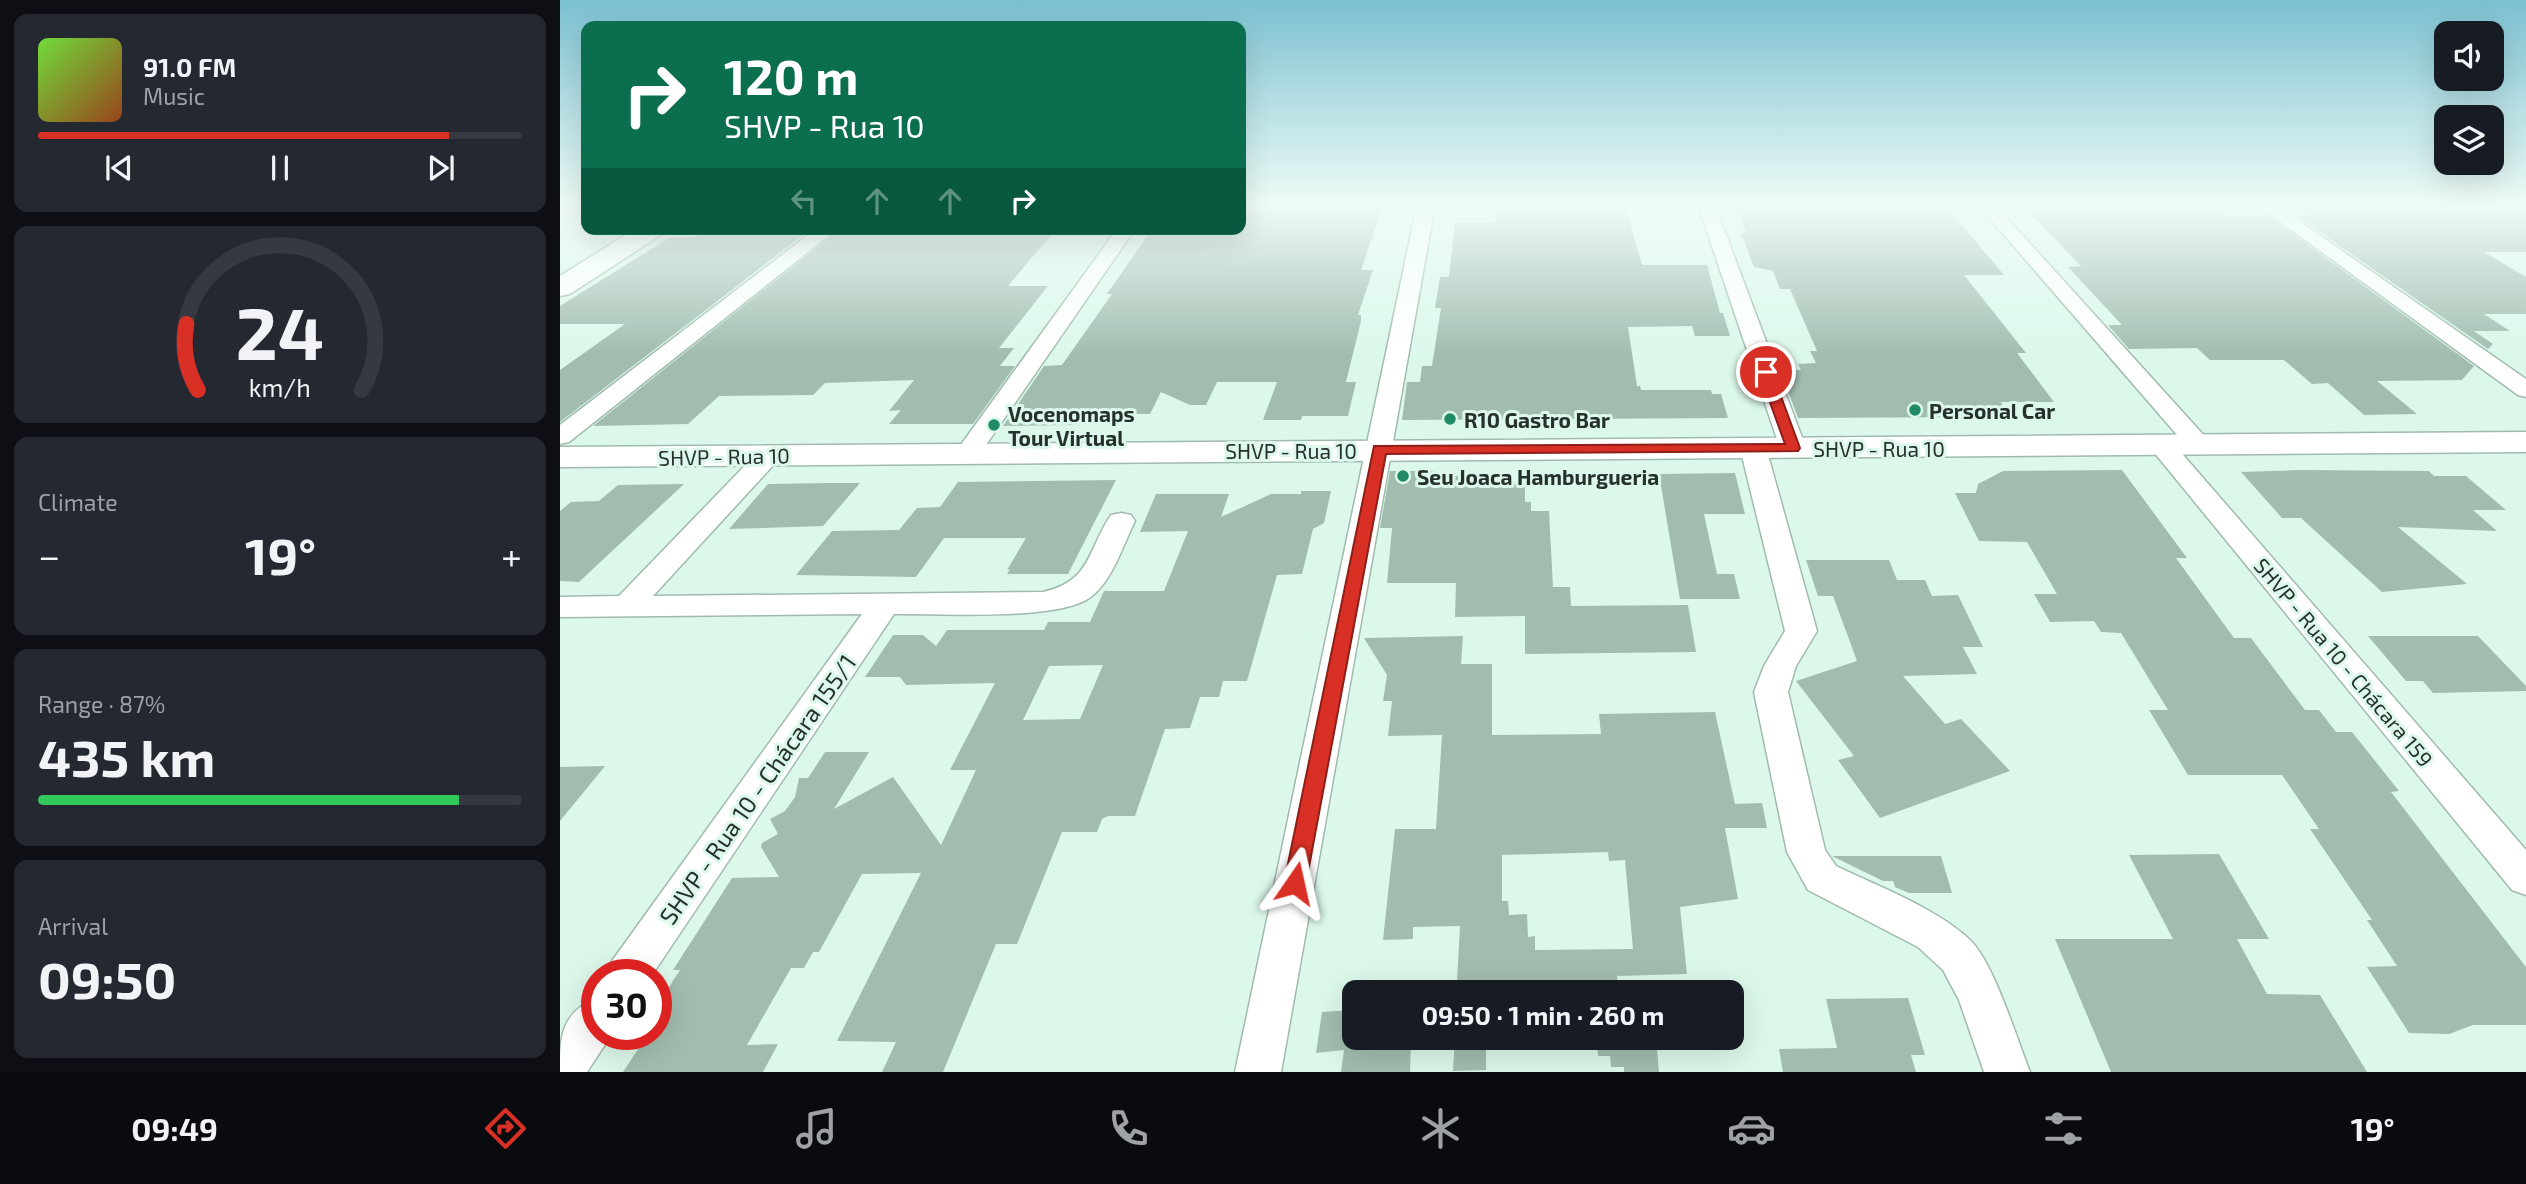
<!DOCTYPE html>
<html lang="en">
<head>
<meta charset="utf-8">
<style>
  :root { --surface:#171b24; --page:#242831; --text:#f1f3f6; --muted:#9ea1a6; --line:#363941; --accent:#d93025 }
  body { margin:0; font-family:"Exo 2",sans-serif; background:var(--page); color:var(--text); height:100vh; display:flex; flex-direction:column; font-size:26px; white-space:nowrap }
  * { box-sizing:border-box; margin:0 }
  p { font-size:23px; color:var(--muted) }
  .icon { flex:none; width:38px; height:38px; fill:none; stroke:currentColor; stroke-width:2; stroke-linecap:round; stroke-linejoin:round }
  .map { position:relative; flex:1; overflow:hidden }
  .side { display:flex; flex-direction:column; gap:14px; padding:14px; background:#0d0f14; width:560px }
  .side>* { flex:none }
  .banner { position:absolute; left:21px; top:21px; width:665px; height:214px; border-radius:14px; box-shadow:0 7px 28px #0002; background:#0b6e4f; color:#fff; overflow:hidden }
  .controls { position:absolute; left:1874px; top:21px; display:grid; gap:14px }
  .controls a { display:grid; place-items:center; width:70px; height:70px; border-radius:14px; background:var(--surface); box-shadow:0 7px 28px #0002; font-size:35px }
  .speed { position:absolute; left:21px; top:959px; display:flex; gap:14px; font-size:35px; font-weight:700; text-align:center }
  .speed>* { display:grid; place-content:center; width:91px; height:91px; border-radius:50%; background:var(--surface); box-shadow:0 7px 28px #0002; line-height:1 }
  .speed .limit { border:10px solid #d22; background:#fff; color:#111 }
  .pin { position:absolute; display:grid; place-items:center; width:60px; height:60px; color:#fff; margin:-30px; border:4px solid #fff; border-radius:50%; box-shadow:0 2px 7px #0007 }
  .me { position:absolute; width:77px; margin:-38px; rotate:11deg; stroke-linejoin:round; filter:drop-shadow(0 0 5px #0008) }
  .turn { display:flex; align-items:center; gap:24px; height:147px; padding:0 28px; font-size:32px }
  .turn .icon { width:91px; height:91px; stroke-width:2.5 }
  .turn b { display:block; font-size:49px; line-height:60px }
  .lanes { display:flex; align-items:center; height:66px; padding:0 28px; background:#0003; justify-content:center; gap:35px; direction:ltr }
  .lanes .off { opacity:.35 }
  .big { font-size:52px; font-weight:700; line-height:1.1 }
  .side .card { flex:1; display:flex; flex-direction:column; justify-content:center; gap:10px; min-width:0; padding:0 24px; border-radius:14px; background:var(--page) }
  .side .dial { align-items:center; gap:0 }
  .dial svg { height:182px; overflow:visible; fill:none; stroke:var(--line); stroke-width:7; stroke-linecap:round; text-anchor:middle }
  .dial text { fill:var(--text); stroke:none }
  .song { display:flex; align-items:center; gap:21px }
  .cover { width:84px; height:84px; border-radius:10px; background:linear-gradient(135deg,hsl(100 70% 55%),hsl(20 70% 35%)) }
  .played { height:7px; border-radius:4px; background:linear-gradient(90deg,var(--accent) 85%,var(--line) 85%) }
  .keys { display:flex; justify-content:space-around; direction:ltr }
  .heat { display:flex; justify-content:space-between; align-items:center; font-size:38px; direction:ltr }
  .charge { height:10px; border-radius:5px; background:linear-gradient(90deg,#34c759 87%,var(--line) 0) }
  .trip { position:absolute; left:782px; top:980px; width:402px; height:70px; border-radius:14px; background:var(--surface); box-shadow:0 7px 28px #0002; font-weight:700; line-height:70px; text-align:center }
  .tabs { display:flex; height:112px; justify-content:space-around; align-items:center; background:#090b0e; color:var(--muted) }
  .tabs .icon { width:49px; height:49px }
  .tabs .selected { color:var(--accent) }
  .tabs b { font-size:32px; color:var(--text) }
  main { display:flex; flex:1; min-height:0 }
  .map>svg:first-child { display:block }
  .building { fill:#a2bdb0; fill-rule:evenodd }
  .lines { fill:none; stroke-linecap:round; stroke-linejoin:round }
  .street-casing { stroke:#a0bbae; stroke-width:3 }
  .secondary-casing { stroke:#a0bbae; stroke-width:3 }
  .street { fill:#fff; fill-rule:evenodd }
  .secondary { fill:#fff; fill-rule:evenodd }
  .route { fill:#d93025; stroke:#8d1f18; stroke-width:2 }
  .poi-dot { fill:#218a66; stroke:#dcf8eb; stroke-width:2.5 }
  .labels { text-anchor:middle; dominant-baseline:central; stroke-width:6; stroke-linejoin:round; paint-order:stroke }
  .poi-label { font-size:21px; font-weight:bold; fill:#26312c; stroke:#dcf8eb; text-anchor:start }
  .street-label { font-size:21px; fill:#26312c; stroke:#dcf8eb }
  .near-street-label { font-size:24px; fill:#26312c; stroke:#dcf8eb }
</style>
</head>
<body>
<main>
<section class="side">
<div class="card">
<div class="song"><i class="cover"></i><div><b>91.0 FM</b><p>Music</p></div></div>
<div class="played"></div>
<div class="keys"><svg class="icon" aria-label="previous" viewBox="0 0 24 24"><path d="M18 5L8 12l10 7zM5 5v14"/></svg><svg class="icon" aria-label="pause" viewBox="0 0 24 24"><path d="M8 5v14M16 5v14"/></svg><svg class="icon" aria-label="next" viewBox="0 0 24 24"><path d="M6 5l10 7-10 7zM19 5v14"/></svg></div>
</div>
<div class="card dial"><svg viewBox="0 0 100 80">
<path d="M14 69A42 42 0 1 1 86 69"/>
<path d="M14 69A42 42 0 0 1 9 40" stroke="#d93025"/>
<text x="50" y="56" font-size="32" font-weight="700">24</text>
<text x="50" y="72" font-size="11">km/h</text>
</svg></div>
<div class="card"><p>Climate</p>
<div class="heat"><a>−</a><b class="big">19°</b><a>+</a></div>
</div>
<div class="card"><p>Range · 87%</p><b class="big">435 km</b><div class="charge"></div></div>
<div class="card"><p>Arrival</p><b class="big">09:50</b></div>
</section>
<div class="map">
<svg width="1966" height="1072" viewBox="0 0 1966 1072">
  <rect width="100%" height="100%" fill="#dcf8eb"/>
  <g class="building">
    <path d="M 681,205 L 823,205 L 801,270 L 813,270 L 798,315 L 801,315 L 801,321 L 786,382 L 796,382 L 788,416 L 742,416 L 741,420 L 703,420 L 717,382 L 657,382 L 646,405 L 630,405 L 601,392 L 590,414 L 521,413 L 514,425 L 443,426 L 484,366 L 502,365 L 552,294 L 547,294 L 592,229 L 681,229 Z"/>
    <path d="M 1004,205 L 1065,205 L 1082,265 L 1147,265 L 1160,313 L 1163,313 L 1170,336 L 1135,336 L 1132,326 L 1068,327 L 1077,386 L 1080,386 L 1081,390 L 1151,390 L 1152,394 L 1161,394 L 1168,418 L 842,420 L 847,382 L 860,382 L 862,366 L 872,366 L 881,308 L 875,308 L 880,277 L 889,277 L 895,223 L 935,223 L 936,210 L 1004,210 Z"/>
    <path d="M 1175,205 L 1199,205 L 1201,207 L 1385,205 L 1444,275 L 1404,275 L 1466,353 L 1457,353 L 1494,402 L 1441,402 L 1443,407 L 1405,407 L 1411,417 L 1238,418 L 1220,370 L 1241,370 L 1238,364 L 1256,363 L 1250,351 L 1257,351 L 1230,289 L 1220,289 L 1213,271 L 1194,267 L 1181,233 L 1186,233 Z"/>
    <path d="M 1462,205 L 1637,206 L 1644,211 L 1658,211 L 1664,216 L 1707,215 L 1914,366 L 1902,380 L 1817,381 L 1857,414 L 1804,415 L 1768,383 L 1752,384 L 1724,360 L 1650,360 L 1637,348 L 1569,349 L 1548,325 L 1562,325 L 1508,267 L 1521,266 Z"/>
    <path d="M 1733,205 L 1966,205 L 1966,252 L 1924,252 L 1966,277 L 1966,314 L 1924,314 L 1950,331 L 1914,331 L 1933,344 L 1928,349 L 1735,215 L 1748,215 Z"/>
    <path d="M 177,229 L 251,229 L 0,422 L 0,370 L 65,324 L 0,324 L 0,306 L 109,238 L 135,237 L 145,230 Z"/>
    <path d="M 280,229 L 496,229 L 448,286 L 488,286 L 439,348 L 454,348 L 440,366 L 455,366 L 413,424 L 329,424 L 341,410 L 329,411 L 354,380 L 265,383 L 253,395 L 159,396 L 128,424 L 33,426 Z"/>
    <path d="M 1562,470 L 1627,558 L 1616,558 L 1674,638 L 1691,638 L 1745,710 L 1759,710 L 1776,732 L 1792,732 L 1839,791 L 1831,792 L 1966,967 L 1966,1025 L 1913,1025 L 1889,1034 L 1849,1033 L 1807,967 L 1837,966 L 1807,920 L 1812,920 L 1750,829 L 1759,829 L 1722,775 L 1628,775 L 1589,710 L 1608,710 L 1561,633 L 1541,632 L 1534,621 L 1490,622 L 1474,594 L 1497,594 L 1467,542 L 1419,541 L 1395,493 L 1416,493 L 1418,484 L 1443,471 Z"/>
    <path d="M 1739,470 L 1869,471 L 1874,476 L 1906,476 L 1946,510 L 1913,510 L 1937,531 L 1838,527 L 1907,584 L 1822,592 L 1741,518 L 1722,518 L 1681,472 Z"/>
    <path d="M 830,471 L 875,471 L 875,476 L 912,476 L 912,483 L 965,484 L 965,502 L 971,502 L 971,511 L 989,511 L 993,587 L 1010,587 L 1011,606 L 1128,605 L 1136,652 L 965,654 L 965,616 L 895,617 L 896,583 L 827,583 L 832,528 L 820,528 Z"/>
    <path d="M 1175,473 L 1185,514 L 1144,514 L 1157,574 L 1174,574 L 1180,599 L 1120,599 L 1099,474 Z"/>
    <path d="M 556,480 L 508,574 L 447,574 L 450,569 L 447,570 L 466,538 L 384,538 L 356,577 L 236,575 L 272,531 L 339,530 L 357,508 L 380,507 L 398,482 Z"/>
    <path d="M 269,483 L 300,483 L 263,526 L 169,529 L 208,484 Z"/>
    <path d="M 124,484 L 19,582 L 0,581 L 0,511 L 11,502 L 39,501 L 58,485 Z"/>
    <path d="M 741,491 L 771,491 L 764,523 L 753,529 L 742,574 L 717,575 L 687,681 L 663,681 L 659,697 L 640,697 L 630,728 L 605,729 L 575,816 L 548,816 L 542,819 L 537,832 L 502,832 L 457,944 L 436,944 L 383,1072 L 322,1072 L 336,1042 L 277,1041 L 361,873 L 302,874 L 259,952 L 253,952 L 244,968 L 231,968 L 187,1045 L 218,1044 L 203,1072 L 63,1072 L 88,1034 L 96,1034 L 96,1007 L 120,970 L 113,970 L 172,878 L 219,877 L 201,847 L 202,843 L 218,834 L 210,819 L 225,811 L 235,797 L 239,778 L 248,778 L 265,752 L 309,752 L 274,809 L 333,777 L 381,845 L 416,770 L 390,770 L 435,683 L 346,685 L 340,677 L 305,677 L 333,635 L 363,635 L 376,646 L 387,630 L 484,630 L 488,622 L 530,622 L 544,591 L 604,591 L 628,531 L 580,532 L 596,494 L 669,494 L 661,517 L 711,494 L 741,494 ZM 543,665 L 520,719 L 463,720 L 489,666 Z"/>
    <path d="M 1246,560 L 1329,560 L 1337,580 L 1365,580 L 1372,596 L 1398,595 L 1423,647 L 1403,647 L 1417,674 L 1343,676 L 1385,724 L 1401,719 L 1450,771 L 1320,818 L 1278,760 L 1294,756 L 1236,681 L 1297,661 L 1273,596 L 1258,596 Z"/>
    <path d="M 903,636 L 901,664 L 932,664 L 932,735 L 1041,734 L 1039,714 L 1155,712 L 1175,804 L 1202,803 L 1207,828 L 1165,828 L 1178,899 L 1120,907 L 1127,974 L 1057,976 L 1058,992 L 900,992 L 900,980 L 897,980 L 900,926 L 853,927 L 853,939 L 823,940 L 835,829 L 876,829 L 882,735 L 828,736 L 832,701 L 823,701 L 827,675 L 804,638 ZM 1048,852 L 1049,861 L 1065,860 L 1073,949 L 975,950 L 975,936 L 968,937 L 967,914 L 949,915 L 948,901 L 942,901 L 942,855 Z"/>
    <path d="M 1808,636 L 1918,636 L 1966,686 L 1966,691 L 1873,693 L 1863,681 L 1846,681 Z"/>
    <path d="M 45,766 L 0,821 L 0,767 Z"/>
    <path d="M 1659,854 L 1709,939 L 1677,939 L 1707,994 L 1760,995 L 1807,1072 L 1551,1072 L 1495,939 L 1613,939 L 1569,855 Z"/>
    <path d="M 1272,856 L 1381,856 L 1392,893 L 1349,893 L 1335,887 L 1333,881 L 1323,881 Z"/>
    <path d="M 1348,998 L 1365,1055 L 1351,1055 L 1356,1072 L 1223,1072 L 1219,1049 L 1277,1048 L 1266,999 Z"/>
    <path d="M 776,1011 L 794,1011 L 794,1038 L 851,1038 L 850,1072 L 781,1072 L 784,1050 L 756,1053 L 762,1012 Z"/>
    <path d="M 895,1038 L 926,1038 L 926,1070 L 893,1071 Z"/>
    <path d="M 1037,1038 L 1096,1038 L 1099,1072 L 1064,1072 L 1064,1067 L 1051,1067 L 1050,1056 L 1038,1056 Z"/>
  </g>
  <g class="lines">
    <g class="street-casing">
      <g id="street">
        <path d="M 857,205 L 875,205 L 721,1072 L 675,1072 Z"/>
        <path d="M 1138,205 L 1155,205 L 1246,448 L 1242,453 L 1233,456 L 1224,453 L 1220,448 Z"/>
        <path d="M 1418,205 L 1435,205 L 1649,441 L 1653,446 L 1649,451 L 1640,454 L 1631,451 Z"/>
        <path d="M 1697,205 L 1716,205 L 1966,379 L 1966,397 L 1958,395 Z"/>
        <path d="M 256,229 L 277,229 L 9,442 L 0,444 L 0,425 Z"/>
        <path d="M 557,229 L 575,229 L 417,458 L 408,461 L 399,458 L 395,453 Z"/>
        <path d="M 1602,438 L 1611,441 L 1966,850 L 1966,895 L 1952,890 L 1593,451 L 1589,446 L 1593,441 Z"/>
        <path d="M 1193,440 L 1202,443 L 1206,448 L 1257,631 L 1236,666 L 1228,692 L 1265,850 L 1276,866 C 1317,886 1379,909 1411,941 C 1434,964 1457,1039 1470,1072 L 1424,1072 L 1399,1000 L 1383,970 L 1358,947 L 1248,890 L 1227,852 L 1194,692 L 1204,666 L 1225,631 L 1180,448 L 1184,443 Z"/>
        <path d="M 209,447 L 218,450 L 222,455 L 218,460 L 93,596 L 483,592 C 532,581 527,550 551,515 L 561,513 L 571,515 L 575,521 C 563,545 553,579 532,596 C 501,622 377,613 334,614 L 92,975 L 46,975 L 52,961 L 302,614 L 0,617 L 0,597 L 59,596 L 200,450 Z"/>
        <path d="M 37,998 L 37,1034 L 52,1034 L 27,1072 L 0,1072 C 0,1038 0,1013 37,998 Z"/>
      </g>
    </g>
    <g class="secondary-casing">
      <g id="secondary">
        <path d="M 75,229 L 105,229 L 102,234 L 10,294 L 0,296 L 0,276 Z"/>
        <path d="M 1966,432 L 1966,452 L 0,467 L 0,447 Z"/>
      </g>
    </g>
    <use href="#street" class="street"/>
    <use href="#secondary" class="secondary"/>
  </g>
  <linearGradient id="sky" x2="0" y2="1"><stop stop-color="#7bc1d1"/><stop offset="0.58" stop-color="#effcf6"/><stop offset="1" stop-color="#effcf6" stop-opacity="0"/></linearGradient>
  <rect width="1966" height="355" fill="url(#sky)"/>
  <path class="route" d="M 1206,368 L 1212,372 L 1240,448 L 1238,451 L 826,454 L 746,883 L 743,890 L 735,893 L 727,890 L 724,883 L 814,446 L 1225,444 L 1199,372 Z"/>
  <g class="poi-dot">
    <circle cx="1355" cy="410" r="7"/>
    <circle cx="890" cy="419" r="7"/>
    <circle cx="434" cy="425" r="7"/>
    <circle cx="843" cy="476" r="7"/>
  </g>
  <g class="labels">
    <g class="poi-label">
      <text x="1369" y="410">Personal Car</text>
      <text x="448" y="413">Vocenomaps<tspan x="448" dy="24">Tour Virtual</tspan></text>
      <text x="904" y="419">R10 Gastro Bar</text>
      <text x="857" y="476">Seu Joaca Hamburgueria</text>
    </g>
    <g class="street-label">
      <text x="1319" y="448">SHVP - Rua 10</text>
      <text x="731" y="450">SHVP - Rua 10</text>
      <text transform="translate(164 456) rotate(-1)">SHVP - Rua 10</text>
      <text transform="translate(1784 662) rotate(50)">SHVP - Rua 10 - Chácara 159</text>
    </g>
    <g class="near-street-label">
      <text transform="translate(197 789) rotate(-55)">SHVP - Rua 10 - Chácara 155/1</text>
    </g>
  </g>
</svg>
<div class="controls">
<a><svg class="icon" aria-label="sound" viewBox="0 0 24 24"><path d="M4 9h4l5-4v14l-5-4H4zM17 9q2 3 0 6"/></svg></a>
<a><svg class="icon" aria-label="layers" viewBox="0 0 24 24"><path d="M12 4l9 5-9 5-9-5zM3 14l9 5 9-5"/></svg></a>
</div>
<div class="speed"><div class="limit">30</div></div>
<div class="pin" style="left:1206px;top:372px;background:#d93025"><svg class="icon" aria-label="arrive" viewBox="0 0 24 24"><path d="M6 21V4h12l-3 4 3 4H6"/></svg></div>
<svg class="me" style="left:735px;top:883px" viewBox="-20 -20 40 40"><path d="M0-17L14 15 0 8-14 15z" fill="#d93025" stroke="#fff" stroke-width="4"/></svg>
<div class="trip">09:50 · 1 min · 260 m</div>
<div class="banner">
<div class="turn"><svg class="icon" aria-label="right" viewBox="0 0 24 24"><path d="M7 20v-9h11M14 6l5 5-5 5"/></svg><div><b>120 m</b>SHVP - Rua 10</div></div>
<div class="lanes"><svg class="icon off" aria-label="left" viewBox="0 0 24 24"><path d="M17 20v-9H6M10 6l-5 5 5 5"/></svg><svg class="icon off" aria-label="ahead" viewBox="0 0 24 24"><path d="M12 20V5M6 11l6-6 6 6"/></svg><svg class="icon off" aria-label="ahead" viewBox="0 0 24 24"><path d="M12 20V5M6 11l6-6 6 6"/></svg><svg class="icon" aria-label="right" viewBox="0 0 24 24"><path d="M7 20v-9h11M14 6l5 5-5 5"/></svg></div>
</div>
</div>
</main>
<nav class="tabs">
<b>09:49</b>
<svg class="icon selected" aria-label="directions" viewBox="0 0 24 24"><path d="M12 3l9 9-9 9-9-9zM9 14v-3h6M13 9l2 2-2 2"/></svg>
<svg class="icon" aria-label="music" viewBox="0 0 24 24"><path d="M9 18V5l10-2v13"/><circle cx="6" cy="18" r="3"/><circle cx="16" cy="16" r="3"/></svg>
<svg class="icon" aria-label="phone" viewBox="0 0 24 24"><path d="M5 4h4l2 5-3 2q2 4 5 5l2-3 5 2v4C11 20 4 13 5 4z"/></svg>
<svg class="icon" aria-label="climate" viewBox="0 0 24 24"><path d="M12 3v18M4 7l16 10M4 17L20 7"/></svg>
<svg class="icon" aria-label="car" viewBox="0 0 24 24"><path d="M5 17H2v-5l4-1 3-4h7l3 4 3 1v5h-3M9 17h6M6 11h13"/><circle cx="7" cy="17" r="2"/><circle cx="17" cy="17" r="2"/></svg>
<svg class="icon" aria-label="filters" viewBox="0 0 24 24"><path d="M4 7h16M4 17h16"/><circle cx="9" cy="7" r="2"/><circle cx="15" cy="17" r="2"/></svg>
<b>19°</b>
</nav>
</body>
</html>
